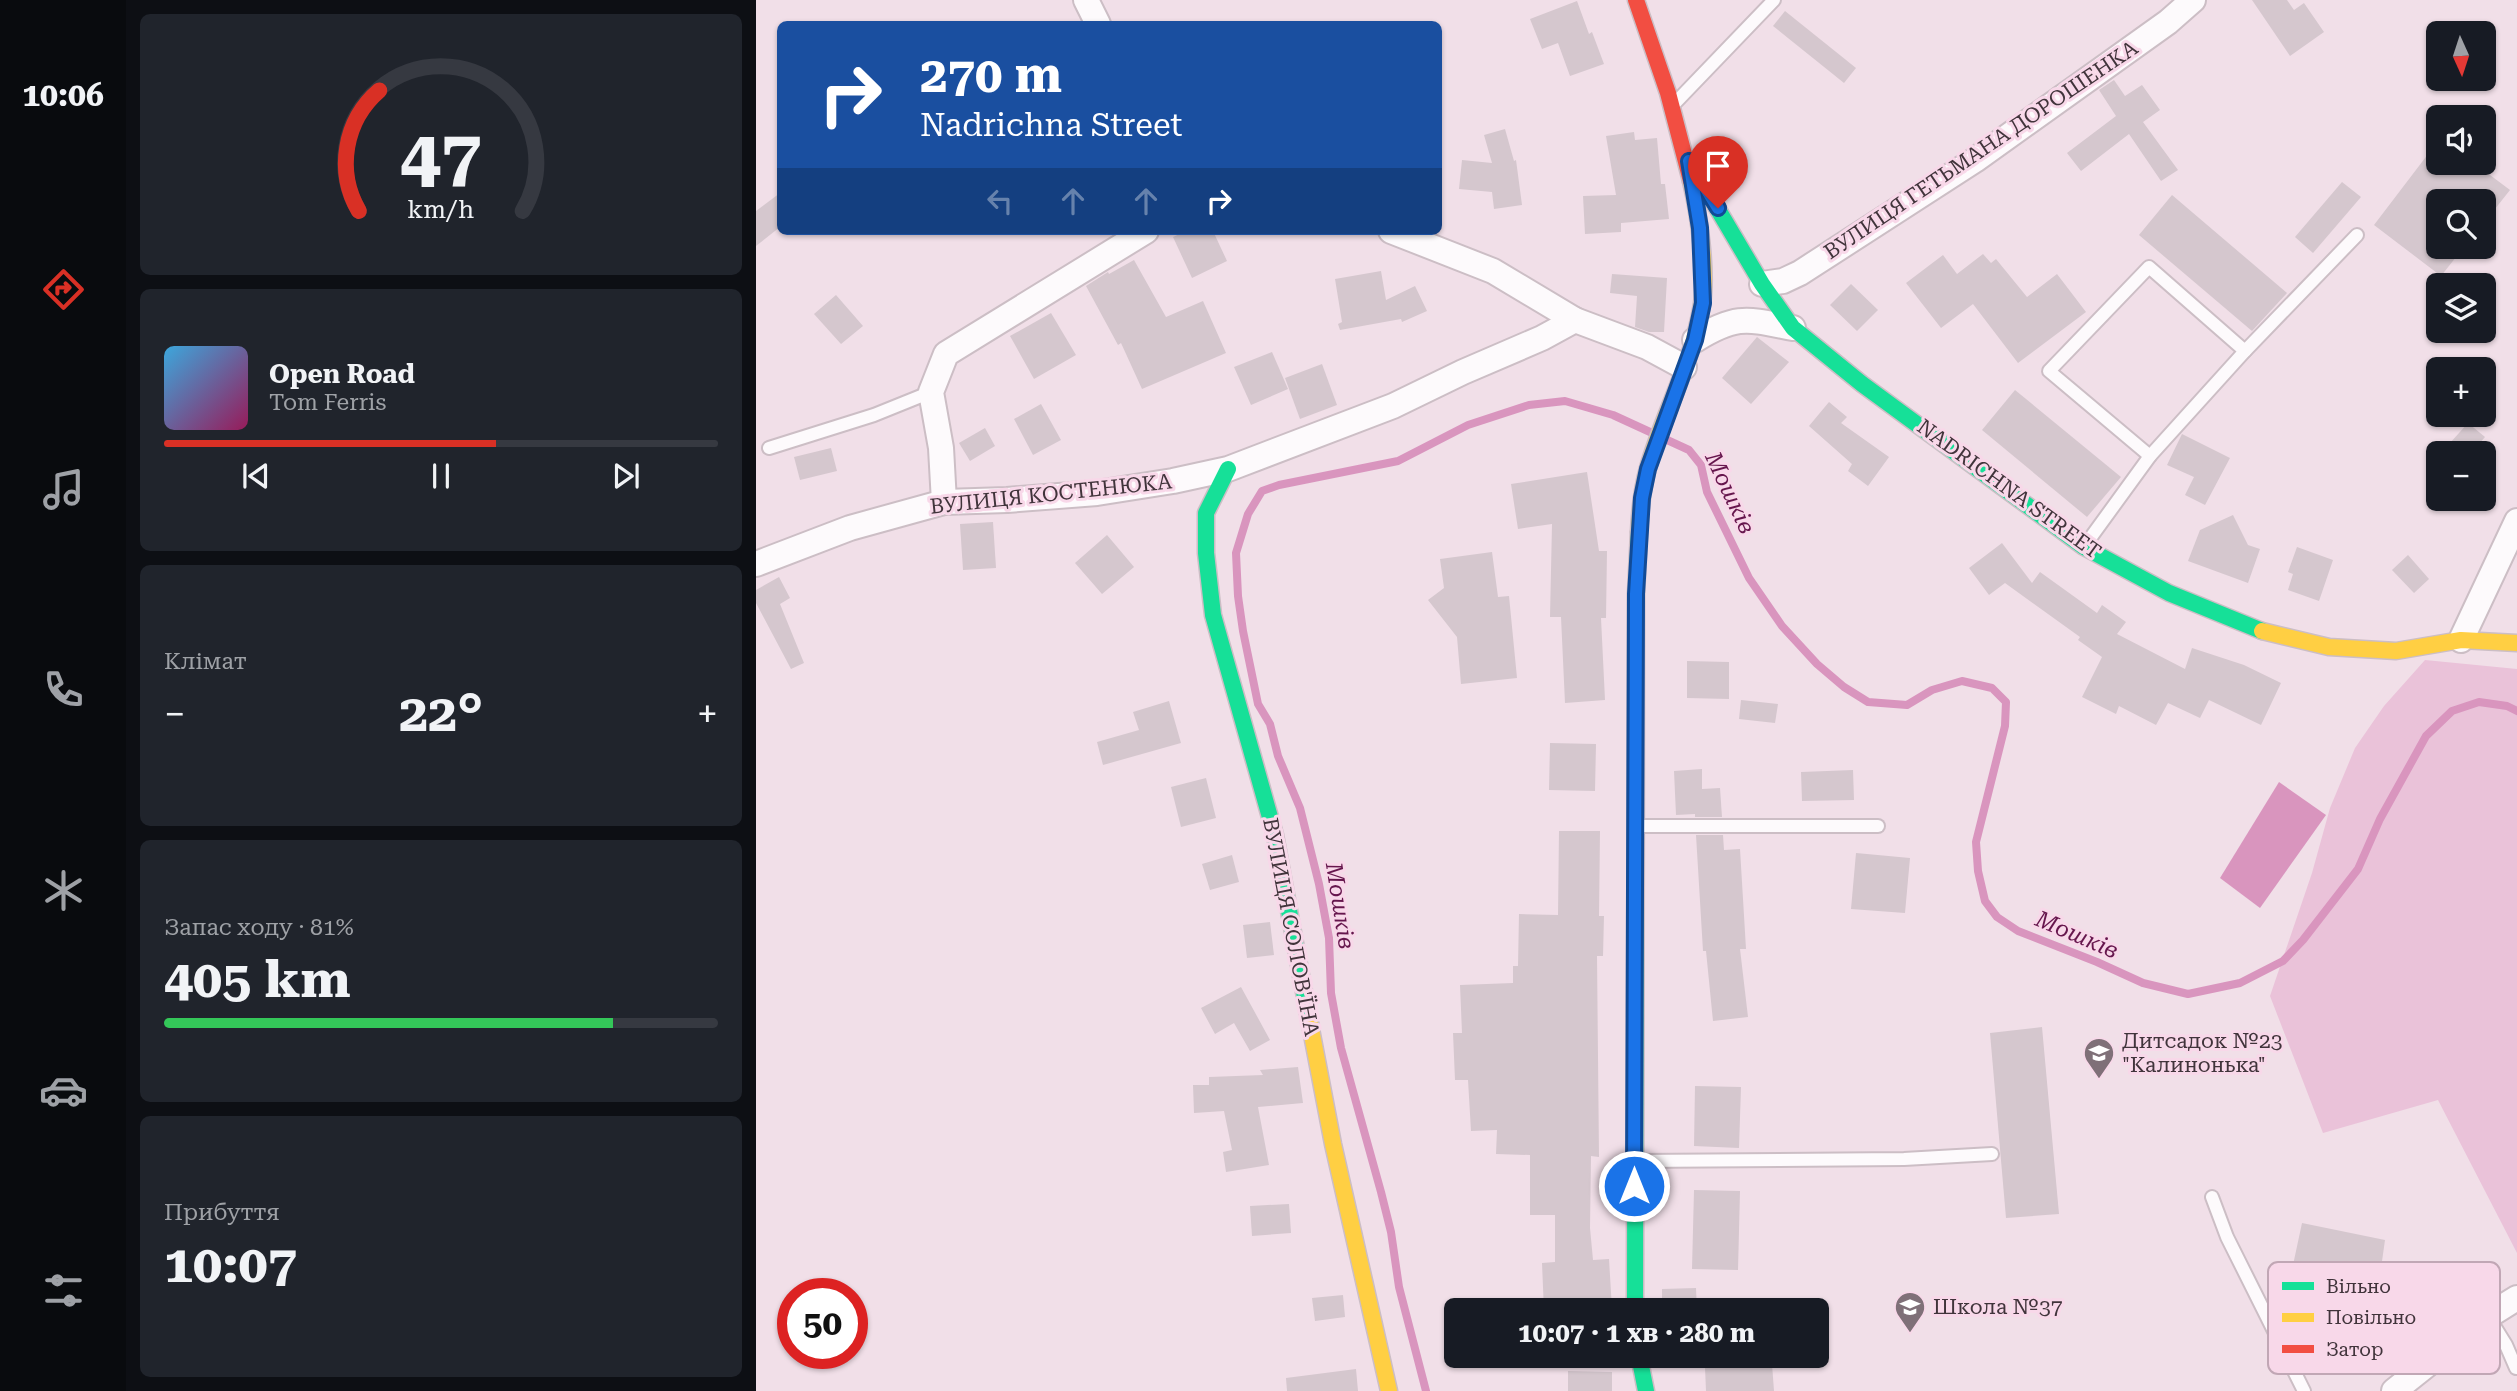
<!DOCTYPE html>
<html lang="uk">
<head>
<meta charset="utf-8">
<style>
  :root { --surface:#171b24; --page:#20242c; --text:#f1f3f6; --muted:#9ea1a6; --line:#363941; --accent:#d93025 }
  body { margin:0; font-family:"Roboto Serif",serif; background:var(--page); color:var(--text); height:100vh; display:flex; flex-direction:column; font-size:26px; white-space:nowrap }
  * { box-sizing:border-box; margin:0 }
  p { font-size:23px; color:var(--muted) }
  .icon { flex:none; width:38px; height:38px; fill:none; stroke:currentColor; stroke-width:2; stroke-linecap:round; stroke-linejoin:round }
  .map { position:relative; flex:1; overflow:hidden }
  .drawer { display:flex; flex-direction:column; gap:14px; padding:14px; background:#0d0f14; width:630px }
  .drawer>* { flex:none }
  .top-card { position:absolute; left:21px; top:21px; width:665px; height:214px; border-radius:10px; box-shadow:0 2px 5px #0004; background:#1a4fa0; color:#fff; overflow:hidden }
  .needle { width:46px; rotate:177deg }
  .fabs { position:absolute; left:1670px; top:21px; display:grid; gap:14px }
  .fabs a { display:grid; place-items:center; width:70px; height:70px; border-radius:10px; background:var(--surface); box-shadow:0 2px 5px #0004; font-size:35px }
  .speed { position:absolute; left:21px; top:1278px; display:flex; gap:14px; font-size:35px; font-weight:700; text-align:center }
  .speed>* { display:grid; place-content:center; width:91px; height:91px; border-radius:50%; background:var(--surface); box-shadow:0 2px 5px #0004; line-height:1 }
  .speed .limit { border:10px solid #d22; background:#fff; color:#111 }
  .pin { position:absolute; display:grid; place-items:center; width:60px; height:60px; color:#fff; margin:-72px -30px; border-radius:50% 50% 50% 0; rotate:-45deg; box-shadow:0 0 7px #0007 }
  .pin .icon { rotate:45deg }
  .me { position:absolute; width:77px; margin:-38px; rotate:0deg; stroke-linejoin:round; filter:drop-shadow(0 0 5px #0008) }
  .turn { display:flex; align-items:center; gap:24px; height:147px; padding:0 28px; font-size:32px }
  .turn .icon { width:91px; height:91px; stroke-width:2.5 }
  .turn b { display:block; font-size:49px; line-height:60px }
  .lanes { display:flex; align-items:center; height:66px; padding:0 28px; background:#0003; justify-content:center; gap:35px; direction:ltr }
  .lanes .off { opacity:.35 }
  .big { font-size:52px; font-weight:700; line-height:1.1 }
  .drawer .widget { flex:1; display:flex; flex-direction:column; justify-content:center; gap:10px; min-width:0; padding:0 24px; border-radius:10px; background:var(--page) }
  .drawer .dial { align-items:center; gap:0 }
  .dial svg { height:182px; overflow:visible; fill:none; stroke:var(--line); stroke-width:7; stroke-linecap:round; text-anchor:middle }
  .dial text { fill:var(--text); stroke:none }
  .song { display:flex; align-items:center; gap:21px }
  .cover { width:84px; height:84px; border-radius:10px; background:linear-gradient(135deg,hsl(200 70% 55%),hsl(330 70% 35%)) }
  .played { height:7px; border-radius:4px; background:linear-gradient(90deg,var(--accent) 60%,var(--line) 60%) }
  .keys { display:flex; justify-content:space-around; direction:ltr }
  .heat { display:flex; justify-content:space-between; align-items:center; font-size:38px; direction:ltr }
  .charge { height:10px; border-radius:5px; background:linear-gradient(90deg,#34c759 81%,var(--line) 0) }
  .trip { position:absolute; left:688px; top:1298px; width:385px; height:70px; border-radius:10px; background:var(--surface); box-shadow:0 2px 5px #0004; font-weight:700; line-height:70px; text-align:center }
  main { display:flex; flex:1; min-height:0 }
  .tab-bar { display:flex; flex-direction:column; width:126px; justify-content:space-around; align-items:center; background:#090b0e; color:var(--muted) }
  .tab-bar .icon { width:49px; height:49px }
  .tab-bar .current { color:var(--accent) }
  .tab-bar b { font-size:32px; color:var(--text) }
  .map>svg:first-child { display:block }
  .green { fill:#eac2d9 }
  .water { fill:#d995be }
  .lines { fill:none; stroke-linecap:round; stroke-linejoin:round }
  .stream { stroke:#d995be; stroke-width:8 }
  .building { fill:#d5c7ce }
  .lane-casing { stroke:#ccbec5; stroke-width:16 }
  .street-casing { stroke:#ccbec5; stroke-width:28 }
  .fast-casing { stroke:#ccbec5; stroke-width:19 }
  .slow-casing { stroke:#ccbec5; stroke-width:19 }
  .jam-casing { stroke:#ccbec5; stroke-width:19 }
  .lane { stroke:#fdfafc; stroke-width:12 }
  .street { stroke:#fdfafc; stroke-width:24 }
  .fast { stroke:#16e098; stroke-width:16 }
  .slow { stroke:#ffcf43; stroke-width:16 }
  .jam { stroke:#f24e42; stroke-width:16 }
  .route-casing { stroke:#114b97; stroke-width:18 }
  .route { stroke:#1a73e8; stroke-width:12 }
  .labels { text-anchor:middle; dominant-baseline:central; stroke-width:6; stroke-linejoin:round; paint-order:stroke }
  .street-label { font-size:21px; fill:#41343b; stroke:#f8d8e9 }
  .poi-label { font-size:21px; fill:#41343b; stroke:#f8d8e9; text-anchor:start }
  .water-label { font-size:23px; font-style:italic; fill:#66164d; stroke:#f8d8e9 }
  .key { fill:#f8d8e9; stroke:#c1a7b5; stroke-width:2 }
  .key-label { font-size:19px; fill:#41343b }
</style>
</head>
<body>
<main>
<nav class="tab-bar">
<b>10:06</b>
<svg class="icon current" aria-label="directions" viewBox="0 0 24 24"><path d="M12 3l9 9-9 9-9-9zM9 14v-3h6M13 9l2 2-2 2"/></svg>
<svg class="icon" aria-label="music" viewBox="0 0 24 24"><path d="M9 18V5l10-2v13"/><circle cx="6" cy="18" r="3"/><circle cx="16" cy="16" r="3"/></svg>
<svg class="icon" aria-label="phone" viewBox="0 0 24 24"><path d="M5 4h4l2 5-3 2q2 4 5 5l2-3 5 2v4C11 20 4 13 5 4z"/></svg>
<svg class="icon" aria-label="climate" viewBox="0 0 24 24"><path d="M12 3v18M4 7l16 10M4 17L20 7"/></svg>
<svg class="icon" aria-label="car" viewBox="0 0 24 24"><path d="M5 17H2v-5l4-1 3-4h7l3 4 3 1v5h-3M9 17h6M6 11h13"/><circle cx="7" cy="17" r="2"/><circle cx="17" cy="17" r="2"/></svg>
<svg class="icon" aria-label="filters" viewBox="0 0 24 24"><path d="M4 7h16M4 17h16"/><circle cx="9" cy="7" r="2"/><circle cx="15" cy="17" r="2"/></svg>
</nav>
<section class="drawer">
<div class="widget dial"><svg viewBox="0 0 100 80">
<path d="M14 69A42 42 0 1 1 86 69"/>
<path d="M14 69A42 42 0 0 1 23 16" stroke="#d93025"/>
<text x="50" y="56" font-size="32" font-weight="700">47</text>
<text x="50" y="72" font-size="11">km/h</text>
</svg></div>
<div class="widget">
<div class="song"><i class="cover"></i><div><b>Open Road</b><p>Tom Ferris</p></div></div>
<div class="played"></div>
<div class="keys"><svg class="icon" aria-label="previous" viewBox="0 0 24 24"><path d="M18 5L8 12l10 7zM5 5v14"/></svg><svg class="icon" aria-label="pause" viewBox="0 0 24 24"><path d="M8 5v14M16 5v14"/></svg><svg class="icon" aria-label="next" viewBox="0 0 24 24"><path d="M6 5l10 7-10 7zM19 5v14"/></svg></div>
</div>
<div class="widget"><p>Клімат</p>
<div class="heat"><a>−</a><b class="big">22°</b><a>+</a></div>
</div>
<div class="widget"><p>Запас ходу · 81%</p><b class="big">405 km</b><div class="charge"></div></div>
<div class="widget"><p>Прибуття</p><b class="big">10:07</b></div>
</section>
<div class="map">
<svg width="1761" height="1391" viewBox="0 0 1761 1391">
  <rect width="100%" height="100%" fill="#f1dfe8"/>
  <path class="green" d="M 1669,660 L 1761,669 L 1761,1253 L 1682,1100 L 1567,1133 L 1514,996 L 1556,873 L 1574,808 L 1599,748 L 1628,706 Z"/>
  <path class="water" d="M 1523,782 L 1570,815 L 1504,908 L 1464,878 Z"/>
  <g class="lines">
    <g class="stream">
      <path d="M 909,439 L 933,450 L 945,465 L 951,492 L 993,578 L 1026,626 L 1061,664 L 1088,687 L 1112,702 L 1151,705 L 1176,690 L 1206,681 L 1236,688 L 1250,702 L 1249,726 L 1220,842 L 1222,871 L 1229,901 L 1241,917 L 1262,931 L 1341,962 L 1387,983 L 1432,994 L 1484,983 L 1527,961 L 1547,940 L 1602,869 L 1624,819 L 1670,736 L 1696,711 L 1723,702 L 1751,706 L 1761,711"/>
      <path d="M 670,1391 L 643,1287 L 635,1232 L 625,1192 L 585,1048 L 575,993 L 573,938 L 563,884 L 544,808 L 522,756 L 514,724 L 502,704 L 487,631 L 482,596 L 480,553 L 492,514 L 506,491 L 523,485 L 642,461 L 712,425 L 773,405 L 809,401 L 857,415 L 894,432"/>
    </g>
  </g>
  <g class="building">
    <path d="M 1496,0 L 1531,0 L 1538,10 L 1548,3 L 1568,32 L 1534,56 Z"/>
    <path d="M 821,1 L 833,34 L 836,32 L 848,64 L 814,76 L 802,43 L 786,49 L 774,19 Z"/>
    <path d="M 1029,11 L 1100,68 L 1088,83 L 1017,26 Z"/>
    <path d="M 1358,80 L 1369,96 L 1386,85 L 1404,110 L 1387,122 L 1422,170 L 1405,181 L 1373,134 L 1325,171 L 1311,153 L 1360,116 L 1343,90 Z"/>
    <path d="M 749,129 L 758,161 L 760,160 L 766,205 L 738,209 L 736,192 L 703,189 L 706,160 L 736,163 L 728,135 Z"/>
    <path d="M 878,132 L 879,140 L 901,138 L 905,184 L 909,184 L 913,219 L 865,223 L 865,232 L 829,234 L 827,196 L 860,195 L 850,136 Z"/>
    <path d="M 1682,141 L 1682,163 L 1718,163 L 1754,190 L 1727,224 L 1727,201 L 1682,201 L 1682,247 L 1708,247 L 1685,276 L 1618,225 Z"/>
    <path d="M 1586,182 L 1605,197 L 1557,253 L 1539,237 Z"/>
    <path d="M 24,193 L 24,227 L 0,246 L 0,211 Z"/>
    <path d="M 1416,195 L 1531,293 L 1496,331 L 1383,235 Z"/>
    <path d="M 430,231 L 457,231 L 471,261 L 436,278 L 417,237 Z"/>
    <path d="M 1227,254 L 1235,263 L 1240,259 L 1271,297 L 1301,274 L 1330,312 L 1262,363 L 1217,304 L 1185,328 L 1150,283 L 1187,255 L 1201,274 Z"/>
    <path d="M 378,260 L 410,317 L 447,301 L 470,353 L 386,389 L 365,343 L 362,345 L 330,286 L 352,272 L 353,274 Z"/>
    <path d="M 625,271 L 630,300 L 659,286 L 671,311 L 646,322 L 645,319 L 584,330 L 582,324 L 586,322 L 579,279 Z"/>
    <path d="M 856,274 L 911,278 L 908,332 L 893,332 L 879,327 L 881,296 L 854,293 Z"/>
    <path d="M 1095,284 L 1122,310 L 1101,331 L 1074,305 Z"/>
    <path d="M 80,295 L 107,326 L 85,344 L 58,314 Z"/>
    <path d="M 295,313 L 320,355 L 278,379 L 254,336 Z"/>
    <path d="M 1001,337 L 1033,362 L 995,404 L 966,378 Z"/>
    <path d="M 516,352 L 532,389 L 495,405 L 478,367 Z"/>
    <path d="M 566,364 L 581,405 L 544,419 L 529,378 Z"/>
    <path d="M 1259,390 L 1365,477 L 1331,517 L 1226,430 Z"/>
    <path d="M 1073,402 L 1091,417 L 1085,423 L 1133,457 L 1112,486 L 1092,471 L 1096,464 L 1053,426 Z"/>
    <path d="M 285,404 L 305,440 L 277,455 L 258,419 Z"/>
    <path d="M 1712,423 L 1729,437 L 1715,453 L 1685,453 Z"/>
    <path d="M 229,428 L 239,446 L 214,461 L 203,443 Z"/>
    <path d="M 1426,434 L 1474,458 L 1449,505 L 1429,495 L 1438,477 L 1411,465 Z"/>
    <path d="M 75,448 L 81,471 L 44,480 L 38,457 Z"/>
    <path d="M 831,472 L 843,551 L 851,551 L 850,618 L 845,618 L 849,700 L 809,703 L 805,617 L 794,617 L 796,524 L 762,529 L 755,484 Z"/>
    <path d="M 1477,515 L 1492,545 L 1504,549 L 1492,583 L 1432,561 L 1444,530 Z"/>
    <path d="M 237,522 L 240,568 L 207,570 L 204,524 Z"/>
    <path d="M 351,535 L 378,567 L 346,594 L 319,563 Z"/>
    <path d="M 1246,543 L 1276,583 L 1284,572 L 1341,613 L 1346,605 L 1370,622 L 1361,634 L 1429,669 L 1436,648 L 1488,665 L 1525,683 L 1505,725 L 1453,700 L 1444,718 L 1412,703 L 1400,725 L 1363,706 L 1360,714 L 1326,697 L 1346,657 L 1322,640 L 1324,637 L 1249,583 L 1233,595 L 1213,568 Z"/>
    <path d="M 1541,547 L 1577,560 L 1563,601 L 1532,590 L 1537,574 L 1532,572 Z"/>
    <path d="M 736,552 L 742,597 L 753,596 L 761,678 L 705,684 L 701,637 L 672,600 L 688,588 L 684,559 Z"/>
    <path d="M 1652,555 L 1673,579 L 1658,593 L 1636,570 Z"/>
    <path d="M 23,577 L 34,598 L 24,604 L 48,663 L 35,669 L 0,603 L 0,590 Z"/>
    <path d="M 931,661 L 973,662 L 973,699 L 931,698 Z"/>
    <path d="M 985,700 L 1022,704 L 1019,723 L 983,719 Z"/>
    <path d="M 413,701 L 425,743 L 347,765 L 341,742 L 383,730 L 377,712 Z"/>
    <path d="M 794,743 L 840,744 L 839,791 L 793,790 Z"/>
    <path d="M 946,769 L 946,789 L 964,788 L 966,817 L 939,817 L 939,814 L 920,815 L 918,771 Z"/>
    <path d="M 1097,770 L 1098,800 L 1046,801 L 1045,772 Z"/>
    <path d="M 450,778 L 460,818 L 425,827 L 415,787 Z"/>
    <path d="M 803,831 L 844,831 L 843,916 L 848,916 L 847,956 L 841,956 L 843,1157 L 835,1156 L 834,1228 L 837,1260 L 853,1259 L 856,1309 L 788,1311 L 786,1263 L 799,1262 L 799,1215 L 774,1215 L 774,1155 L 740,1154 L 741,1130 L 715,1131 L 712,1080 L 699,1080 L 697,1033 L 706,1033 L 704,985 L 757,983 L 757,966 L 762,966 L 763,914 L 802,915 Z"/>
    <path d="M 940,835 L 967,835 L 968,850 L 984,849 L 990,949 L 984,949 L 992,1017 L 957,1021 L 950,951 L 947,951 Z"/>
    <path d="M 1100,853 L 1154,858 L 1149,913 L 1095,909 Z"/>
    <path d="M 476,855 L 483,882 L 454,890 L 446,864 Z"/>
    <path d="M 514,922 L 518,955 L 491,958 L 487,925 Z"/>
    <path d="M 485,987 L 514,1040 L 494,1051 L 478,1023 L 459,1034 L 445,1008 Z"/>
    <path d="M 1286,1027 L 1303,1214 L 1250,1218 L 1234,1033 Z"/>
    <path d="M 542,1067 L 547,1103 L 502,1107 L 513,1165 L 470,1172 L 467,1152 L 476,1150 L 468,1111 L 438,1113 L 437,1085 L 453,1085 L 453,1077 L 507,1075 L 504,1070 Z"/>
    <path d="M 939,1086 L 985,1087 L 983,1148 L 938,1146 Z"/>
    <path d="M 938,1190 L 984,1191 L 982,1270 L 936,1269 Z"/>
    <path d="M 533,1204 L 535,1233 L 496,1236 L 494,1206 Z"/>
    <path d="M 1546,1223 L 1629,1240 L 1619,1311 L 1593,1325 L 1528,1307 Z"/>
    <path d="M 940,1288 L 941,1311 L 906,1311 L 906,1289 Z"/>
    <path d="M 587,1295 L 589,1317 L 559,1321 L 556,1298 Z"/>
    <path d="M 1016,1364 L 1018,1391 L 950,1391 L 949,1367 Z"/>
    <path d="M 600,1369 L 602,1391 L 531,1391 L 530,1378 Z"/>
    <path d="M 812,1371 L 856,1372 L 856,1391 L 812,1391 Z"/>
  </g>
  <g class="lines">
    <g class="lane-casing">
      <g id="lane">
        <path d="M 920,102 L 1018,0"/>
        <path d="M 13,448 L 118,415 L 175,392"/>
        <path d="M 1394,456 L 1293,371 L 1393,267 L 1489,351"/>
        <path d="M 1330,544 L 1394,456 L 1489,351 L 1601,235"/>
        <path d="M 883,826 L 1122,826"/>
        <path d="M 881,1161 L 1148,1159 L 1236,1154"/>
        <path d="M 1456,1197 L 1471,1237 L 1548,1391"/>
        <path d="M 1732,1316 L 1750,1345 L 1760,1368"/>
      </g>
    </g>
    <g class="street-casing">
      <g id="street">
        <path d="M 330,0 L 342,24"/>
        <path d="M 635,231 L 737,271 L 819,320 L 891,347 L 928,367"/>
        <path d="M 1006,284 L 1027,281 L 1044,273 L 1219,160 L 1412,22 L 1437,0"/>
        <path d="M 939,340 C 981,314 991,319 1037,328"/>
        <path d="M 188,502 L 185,448 L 175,392 L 190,354 L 390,231"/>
        <path d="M 0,564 L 94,528 L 188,502 L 251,500 L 341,493 L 417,481 L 472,469 L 637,406 L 707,372 L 786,338 L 819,320"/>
        <path d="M 1705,640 L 1761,521"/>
        <path d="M 1638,1391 L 1732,1316 L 1761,1298"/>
      </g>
    </g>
    <g class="fast-casing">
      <g id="fast">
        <path d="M 941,174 L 1006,284 L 1037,328 L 1106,384 L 1328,547 L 1413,593 L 1506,631"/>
        <path d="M 472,469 L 450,513 L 450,553 L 457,615 L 519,835 L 554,1024"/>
        <path d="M 879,1311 L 880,594 L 883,532"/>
        <path d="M 883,1356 L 890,1391"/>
      </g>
    </g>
    <g class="slow-casing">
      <g id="slow">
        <path d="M 883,532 C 884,510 886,489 892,468 C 908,412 937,362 946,304 C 951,270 943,215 935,181"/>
        <path d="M 1506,631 L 1573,647 L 1640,651 L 1705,640 L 1761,643"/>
        <path d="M 554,1024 L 577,1144 L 633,1391"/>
      </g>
    </g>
    <g class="jam-casing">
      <path id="jam" d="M 880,0 L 912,93 L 935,181"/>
    </g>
    <use href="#lane" class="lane"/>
    <use href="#street" class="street"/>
    <use href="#fast" class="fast"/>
    <use href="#slow" class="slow"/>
    <use href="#jam" class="jam"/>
  </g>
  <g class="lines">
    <g class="route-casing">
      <path id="route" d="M 878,1186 L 880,594 L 886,498 L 892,469 L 939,340 L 947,303 L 944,228 L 933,161 L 962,208"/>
    </g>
    <use href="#route" class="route"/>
  </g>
  <defs>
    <g id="school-pin" transform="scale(1.575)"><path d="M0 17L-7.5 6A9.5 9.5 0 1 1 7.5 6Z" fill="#7f7078" stroke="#f8d8e9"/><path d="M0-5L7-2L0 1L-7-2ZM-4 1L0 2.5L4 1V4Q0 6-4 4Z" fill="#fff"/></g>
  </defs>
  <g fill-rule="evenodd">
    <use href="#school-pin" x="1343" y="1053"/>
    <use href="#school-pin" x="1154" y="1307"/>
  </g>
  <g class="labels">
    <g class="street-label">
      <text transform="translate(1225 150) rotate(-34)">ВУЛИЦЯ ГЕТЬМАНА ДОРОШЕНКА</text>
      <text transform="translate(1253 489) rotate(36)">NADRICHNA STREET</text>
      <text transform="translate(295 494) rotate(-6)">ВУЛИЦЯ КОСТЕНЮКА</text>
      <text transform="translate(535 927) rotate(79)">ВУЛИЦЯ СОЛОВ'ЇНА</text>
    </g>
    <g class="poi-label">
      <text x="1366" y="1041">Дитсадок №23<tspan x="1366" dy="24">"Калинонька"</tspan></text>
      <text x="1177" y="1307">Школа №37</text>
    </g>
    <g class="water-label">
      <text transform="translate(974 493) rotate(65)">Мошків</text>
      <text transform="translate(584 906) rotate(81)">Мошків</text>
      <text transform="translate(1321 935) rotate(23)">Мошків</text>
    </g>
  </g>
  <rect x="1512" y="1262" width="232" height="112" rx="10" class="key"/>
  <rect x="1526" y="1282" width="32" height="8" fill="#16e098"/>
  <rect x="1526" y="1313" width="32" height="9" fill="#ffcf43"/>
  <rect x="1526" y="1345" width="32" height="8" fill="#f24e42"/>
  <g class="key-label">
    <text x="1570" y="1293">Вільно</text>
    <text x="1570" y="1324">Повільно</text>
    <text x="1570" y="1356">Затор</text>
  </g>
</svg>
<div class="fabs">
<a><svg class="needle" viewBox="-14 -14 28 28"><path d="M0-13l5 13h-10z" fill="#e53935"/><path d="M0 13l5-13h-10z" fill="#9ea1a6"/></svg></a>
<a><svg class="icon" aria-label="sound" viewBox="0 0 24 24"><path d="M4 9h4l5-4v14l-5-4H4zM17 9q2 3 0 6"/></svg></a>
<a><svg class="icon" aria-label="search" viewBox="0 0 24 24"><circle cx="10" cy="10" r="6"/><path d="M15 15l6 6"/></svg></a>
<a><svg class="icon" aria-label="layers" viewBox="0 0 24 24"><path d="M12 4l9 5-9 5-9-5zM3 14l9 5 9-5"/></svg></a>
<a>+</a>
<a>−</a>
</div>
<div class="speed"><div class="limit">50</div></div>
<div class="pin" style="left:962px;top:208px;background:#d93025"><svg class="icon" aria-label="arrive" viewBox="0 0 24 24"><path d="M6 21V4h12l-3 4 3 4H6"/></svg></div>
<svg class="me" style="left:878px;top:1186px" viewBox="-20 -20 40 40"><circle r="17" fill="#1a73e8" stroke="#fff" stroke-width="3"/><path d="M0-11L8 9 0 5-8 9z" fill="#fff"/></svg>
<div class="trip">10:07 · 1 хв · 280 m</div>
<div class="top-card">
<div class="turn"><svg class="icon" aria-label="right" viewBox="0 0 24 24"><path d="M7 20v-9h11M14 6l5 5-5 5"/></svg><div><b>270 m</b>Nadrichna Street</div></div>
<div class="lanes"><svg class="icon off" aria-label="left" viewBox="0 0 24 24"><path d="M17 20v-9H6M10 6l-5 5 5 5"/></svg><svg class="icon off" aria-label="ahead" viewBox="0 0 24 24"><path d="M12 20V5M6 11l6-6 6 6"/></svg><svg class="icon off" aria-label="ahead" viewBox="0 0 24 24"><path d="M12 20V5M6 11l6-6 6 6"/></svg><svg class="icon" aria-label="right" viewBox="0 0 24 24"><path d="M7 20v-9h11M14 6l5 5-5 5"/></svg></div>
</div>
</div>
</main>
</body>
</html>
